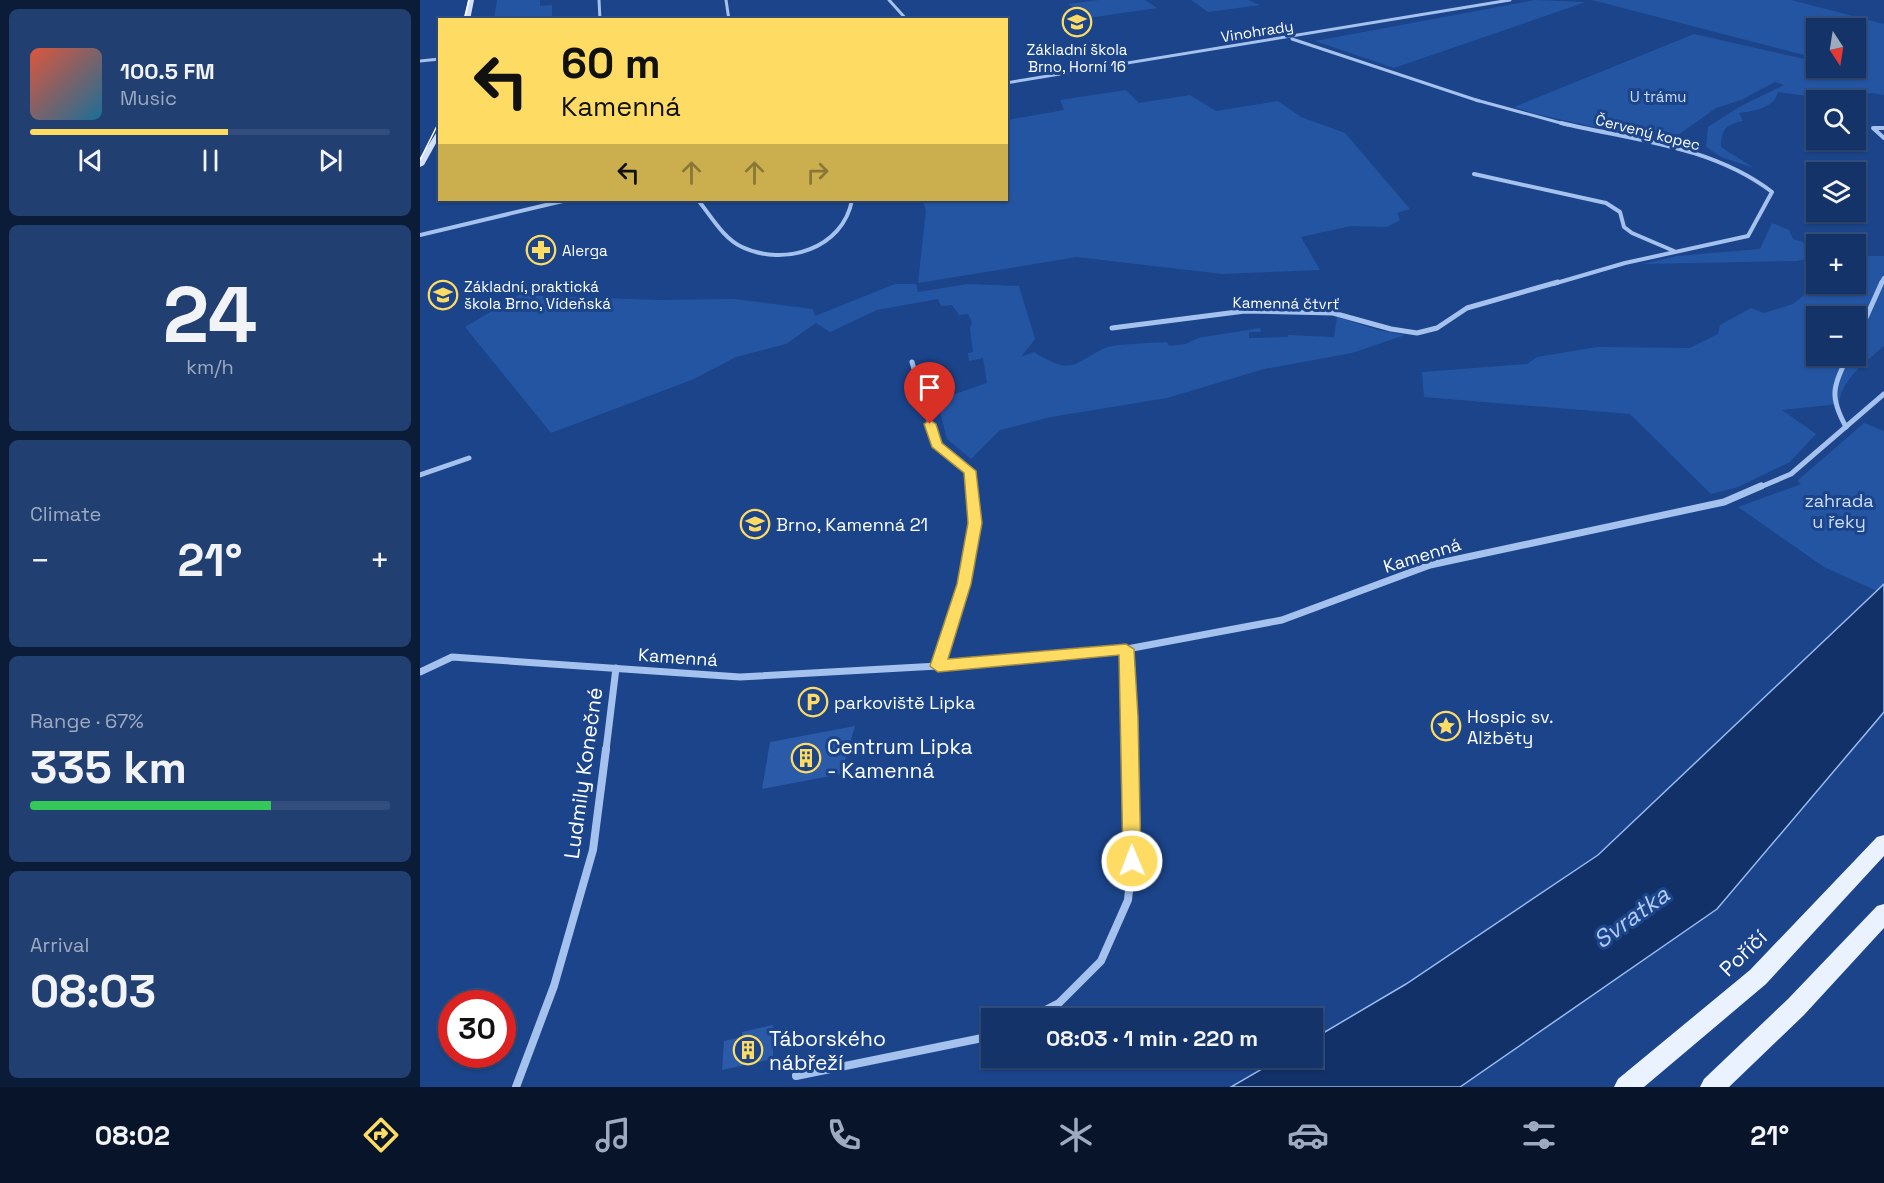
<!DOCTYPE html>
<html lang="en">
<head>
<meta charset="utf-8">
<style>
  :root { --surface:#143368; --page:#213f71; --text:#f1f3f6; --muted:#9daac0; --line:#334e7c; --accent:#fedb62 }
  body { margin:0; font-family:"Space Grotesk",sans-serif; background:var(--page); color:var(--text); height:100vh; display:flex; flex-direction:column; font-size:22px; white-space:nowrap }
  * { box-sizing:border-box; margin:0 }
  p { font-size:20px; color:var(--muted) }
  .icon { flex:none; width:33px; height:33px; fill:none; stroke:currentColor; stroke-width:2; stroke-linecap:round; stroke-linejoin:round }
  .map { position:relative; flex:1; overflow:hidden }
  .details { display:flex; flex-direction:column; gap:9px; padding:9px; background:#0b1c39; width:420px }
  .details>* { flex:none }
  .guide { position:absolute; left:18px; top:18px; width:570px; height:183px; border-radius:0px; box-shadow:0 2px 4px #0004,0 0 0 2px var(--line); background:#fedb62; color:#111; overflow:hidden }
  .needle { width:39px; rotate:168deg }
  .controls { position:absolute; left:1386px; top:18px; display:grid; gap:12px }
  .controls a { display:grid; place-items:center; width:60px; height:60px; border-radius:0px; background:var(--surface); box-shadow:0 2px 4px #0004,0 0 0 2px var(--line); font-size:30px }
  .speed { position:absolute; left:18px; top:990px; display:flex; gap:12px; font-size:30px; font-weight:700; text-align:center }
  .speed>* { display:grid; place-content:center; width:78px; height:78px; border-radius:50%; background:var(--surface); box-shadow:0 2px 4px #0004,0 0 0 2px var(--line); line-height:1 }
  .speed .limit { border:9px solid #d22; background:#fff; color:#111 }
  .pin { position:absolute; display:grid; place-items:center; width:51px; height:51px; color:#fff; margin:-62px -26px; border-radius:50% 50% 50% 0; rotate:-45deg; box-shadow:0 0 6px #0007 }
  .pin .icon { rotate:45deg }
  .me { position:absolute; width:66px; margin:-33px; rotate:359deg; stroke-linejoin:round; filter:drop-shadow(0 0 4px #0008) }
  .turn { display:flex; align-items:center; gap:21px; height:126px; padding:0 24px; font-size:27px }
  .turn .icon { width:78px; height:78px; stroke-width:2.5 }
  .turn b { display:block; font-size:42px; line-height:51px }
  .lanes { display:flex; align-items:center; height:57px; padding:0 24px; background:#0003; justify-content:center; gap:30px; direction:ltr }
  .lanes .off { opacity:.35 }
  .big { font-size:45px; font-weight:600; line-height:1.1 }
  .details .card { flex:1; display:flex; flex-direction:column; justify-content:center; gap:9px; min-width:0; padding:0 21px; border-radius:9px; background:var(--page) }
  .details .dial { align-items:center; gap:0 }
  .dial b { font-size:78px; line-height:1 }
  .song { display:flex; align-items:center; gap:18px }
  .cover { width:72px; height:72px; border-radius:9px; background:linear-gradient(135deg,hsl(10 70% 55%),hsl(200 70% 35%)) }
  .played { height:6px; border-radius:3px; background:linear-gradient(90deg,var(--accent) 55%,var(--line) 55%) }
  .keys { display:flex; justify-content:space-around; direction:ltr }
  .heat { display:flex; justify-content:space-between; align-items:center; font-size:33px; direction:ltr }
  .charge { height:9px; border-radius:4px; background:linear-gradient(90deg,#34c759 67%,var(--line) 0) }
  .trip { position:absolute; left:561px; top:1008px; width:342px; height:60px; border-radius:0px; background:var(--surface); box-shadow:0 2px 4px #0004,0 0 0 2px var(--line); font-weight:600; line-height:60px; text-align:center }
  .menu { display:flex; height:96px; justify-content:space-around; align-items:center; background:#08142a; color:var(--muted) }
  .menu .icon { width:42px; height:42px }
  .menu .current { color:var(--accent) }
  .menu b { font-size:27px; color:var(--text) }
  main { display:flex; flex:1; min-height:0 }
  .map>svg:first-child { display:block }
  .green { fill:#2455a3; fill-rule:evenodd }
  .water { fill:#123168; stroke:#98bbef; stroke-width:1.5 }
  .building { fill:#2a5aa8 }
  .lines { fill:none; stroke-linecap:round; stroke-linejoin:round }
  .minor-far4 { stroke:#a5c1ed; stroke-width:3 }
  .minor-far3 { stroke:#a5c1ed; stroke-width:4 }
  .minor-far2 { stroke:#a5c1ed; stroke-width:5 }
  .minor-far1 { stroke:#a5c1ed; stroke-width:7 }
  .minor { stroke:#a5c1ed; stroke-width:8 }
  .secondary { fill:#d2e0f9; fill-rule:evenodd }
  .primary { fill:#ebf2ff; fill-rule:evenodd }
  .tram { stroke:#fff; stroke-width:1.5 }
  .route { fill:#fedb62; stroke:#a58e40; stroke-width:1.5 }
  .labels { text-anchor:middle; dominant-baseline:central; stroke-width:6; stroke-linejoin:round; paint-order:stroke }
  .far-street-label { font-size:15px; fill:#fff; stroke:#1b448a }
  .far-poi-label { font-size:15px; fill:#fff; stroke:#1b448a; text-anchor:start }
  .far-park-label { font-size:15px; fill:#cbddf9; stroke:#1b448a }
  .park-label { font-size:18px; fill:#cbddf9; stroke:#1b448a }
  .poi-label { font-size:18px; fill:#fff; stroke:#1b448a; text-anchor:start }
  .street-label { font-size:18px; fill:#fff; stroke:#1b448a }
  .near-poi-label { font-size:21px; fill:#fff; stroke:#1b448a; text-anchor:start }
  .near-street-label { font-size:21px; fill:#fff; stroke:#1b448a }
  .near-water-label { font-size:24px; font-style:italic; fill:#b1cbf4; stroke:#1b448a }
</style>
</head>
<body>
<main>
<section class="details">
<div class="card">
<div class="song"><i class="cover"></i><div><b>100.5 FM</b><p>Music</p></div></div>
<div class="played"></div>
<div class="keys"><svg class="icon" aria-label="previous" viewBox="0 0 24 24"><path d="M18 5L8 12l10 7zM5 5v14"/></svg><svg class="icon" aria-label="pause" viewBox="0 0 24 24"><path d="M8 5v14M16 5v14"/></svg><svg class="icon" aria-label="next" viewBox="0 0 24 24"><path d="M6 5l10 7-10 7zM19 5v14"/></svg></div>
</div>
<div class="card dial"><b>24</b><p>km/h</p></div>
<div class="card"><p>Climate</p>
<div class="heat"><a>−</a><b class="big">21°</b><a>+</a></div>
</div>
<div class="card"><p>Range · 67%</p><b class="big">335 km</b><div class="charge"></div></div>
<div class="card"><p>Arrival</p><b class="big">08:03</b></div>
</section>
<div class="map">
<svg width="1464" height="1087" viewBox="0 0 1464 1087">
  <rect width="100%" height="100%" fill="#1b448a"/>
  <g class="green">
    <path d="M 77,0 L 120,0 L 120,6 L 132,5 L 132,19 L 74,19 Z"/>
    <path d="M 679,0 L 725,0 L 737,8 L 668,18 L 648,4 Z"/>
    <path d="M 771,0 L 828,0 L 840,5 L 788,12 Z"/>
    <path d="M 1115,0 L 1166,2 L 974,68 L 895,41 Z"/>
    <path d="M 1172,0 L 1371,0 L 1464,24 L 1464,95 L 1452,93 L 1416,100 L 1358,92 C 1355,108 1333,111 1319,113 L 1323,121 C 1306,124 1301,130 1301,147 L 1334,168 L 1301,157 L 1286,147 L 1288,127 L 1319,107 L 1364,85 L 1355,82 L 1321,100 L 1296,108 L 1247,143 L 1116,114 L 1094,107 L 1274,34 L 1393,61 L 1396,59 L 1396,68 L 1436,68 L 1436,28 L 1396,28 L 1396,58 Z"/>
    <path d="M 706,90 L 719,103 L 770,95 L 796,111 L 858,101 L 881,117 L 925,133 L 990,209 L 977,213 L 980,220 L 967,227 L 931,226 L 881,237 L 900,270 L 802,274 L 657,257 L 498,283 L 506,210 L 502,200 L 586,200 L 587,120 L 644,110 L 640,100 Z"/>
    <path d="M 1352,223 L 1369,230 L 1373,239 L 1383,242 L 1390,258 L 1377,261 L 1222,264 L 1257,256 L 1340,249 Z"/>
    <path d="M 1445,256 L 1464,256 L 1464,346 C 1445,363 1422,378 1419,404 L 1362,410 L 1396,434 L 1370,462 L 1318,487 L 1291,494 L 1210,414 L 1004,397 L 1002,372 L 1107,364 L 1117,357 L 1177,347 L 1270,348 L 1298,334 L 1300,325 L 1331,308 L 1344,313 L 1373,304 L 1388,292 L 1413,284 L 1436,284 L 1436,262 ZM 1396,316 L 1436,316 L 1436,356 L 1396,356 Z"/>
    <path d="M 475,284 L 496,284 L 498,292 L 548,284 L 599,286 L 615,339 L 601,357 L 614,352 C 653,376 652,364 685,348 C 694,344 734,343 747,342 L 749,346 L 766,344 L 778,338 L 840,328 L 841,332 L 829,332 L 829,338 L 868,337 L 868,335 L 914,337 L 917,317 L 958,330 L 985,335 L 932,353 L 844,369 L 747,398 L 631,417 L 580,430 L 551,459 L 527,439 L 517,400 L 567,383 L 563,358 L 549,361 L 548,353 L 553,352 L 550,328 L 552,322 L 548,314 L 539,315 L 532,305 L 521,306 L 518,299 L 457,310 L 410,332 L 396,323 L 366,344 L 316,357 L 274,379 L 131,433 L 45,327 L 99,295 L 238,300 L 314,299 L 393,309 L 395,316 Z"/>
    <path d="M 1444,423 L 1464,431 L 1464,584 L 1457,591 L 1404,567 L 1318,507 L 1381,484 L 1377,481 Z"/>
  </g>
  <path class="water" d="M 1464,584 L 1464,712 L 1297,909 L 1040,1087 L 811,1087 L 861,1058 L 892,1058 L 893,1039 L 986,984 L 1178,855 Z"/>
  <g class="building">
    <path d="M 435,726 L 421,774 L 342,789 L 350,742 Z"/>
    <path d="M 353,1025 L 353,1059 L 302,1070 L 304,1041 L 322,1037 L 322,1032 Z"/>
  </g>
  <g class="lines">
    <g class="minor-far4">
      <path d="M 179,0 L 180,20"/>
      <path d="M 306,0 L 309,20"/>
      <path d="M 469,0 L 487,20"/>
      <path d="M 533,20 L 541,18"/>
      <path d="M 872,39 L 1059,101"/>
      <path d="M 0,61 L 20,59"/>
      <path d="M 586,83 L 1090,0"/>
      <path d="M 1056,100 L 1148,125"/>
    </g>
    <g class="minor-far3">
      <path d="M 1464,128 L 1453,128 L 1464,138"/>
      <path d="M 1054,174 L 1186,203 L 1200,212 L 1204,227 L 1212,233 L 1254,251"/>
      <path d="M 278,200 C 291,216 303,238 322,247 C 364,267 423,249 432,200"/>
      <path d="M 0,235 L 147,200"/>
      <path d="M 1133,284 L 1205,263 L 1328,236 L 1352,192 C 1292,146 1213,140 1141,123"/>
      <path d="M 1461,284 L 1464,278"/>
    </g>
    <g class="minor-far2">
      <path d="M 692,328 L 825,311 L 913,313 L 971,329 L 997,333 L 1017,328 L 1047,308 L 1138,282"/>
      <path d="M 1436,340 L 1462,282"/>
      <path d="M 492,362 L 516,444 L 550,471 L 552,488"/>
      <path d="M 1426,427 C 1409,396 1413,387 1428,356"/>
      <path d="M 0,475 L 49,458"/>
      <path d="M 1338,488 L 1371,474 L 1464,394"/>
    </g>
    <g class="minor-far1">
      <path d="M 707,649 L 710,750"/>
      <path d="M 518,666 L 544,584 L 555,523 L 551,486"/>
      <path d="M 0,672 L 32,657 L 320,677 L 518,666 L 707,649 L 862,620 L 1010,565 L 1304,502 L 1341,486"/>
      <path d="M 186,750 L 196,668"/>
    </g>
    <g class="minor">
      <path d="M 610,1018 L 639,1003 L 681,961 L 708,900 L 712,861 L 710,749"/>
      <path d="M 376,1076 L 572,1036"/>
      <path d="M 96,1087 L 134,986 L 173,850 L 186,749"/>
    </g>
    <g class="secondary">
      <path d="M 48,0 L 54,0 L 50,20 L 44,20 Z"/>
      <path d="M 20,127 L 20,136 L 4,165 L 0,167 L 0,158 Z"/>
    </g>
    <g class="primary">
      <path d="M 1464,835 L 1464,856 L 1346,984 L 1224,1087 L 1194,1087 L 1198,1079 L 1330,970 L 1457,837 Z"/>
      <path d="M 1464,904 L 1464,928 L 1384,1015 L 1309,1087 L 1280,1087 L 1284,1079 L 1368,999 L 1457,906 Z"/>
    </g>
    <g class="tram">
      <path d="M 44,20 L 49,0"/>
      <path d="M 0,160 L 20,120"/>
    </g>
  </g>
  <path class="route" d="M 510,420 L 516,424 L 522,443 L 556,471 L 562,523 L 551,584 L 528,659 L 706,644 L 714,649 L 718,716 L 721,861 L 718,867 L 712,869 L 706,867 L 703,861 L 699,655 L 518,672 L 510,666 L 537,584 L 548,523 L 544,473 L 512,447 L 504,424 Z"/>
  <defs>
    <g id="school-ring" transform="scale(1.5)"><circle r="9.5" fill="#1b448a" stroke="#fedb62" stroke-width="1.5"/><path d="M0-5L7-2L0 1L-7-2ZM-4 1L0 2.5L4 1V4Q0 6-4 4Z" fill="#fedb62"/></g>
    <g id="pharmacy-ring" transform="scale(1.5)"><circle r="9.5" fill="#1b448a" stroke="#fedb62" stroke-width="1.5"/><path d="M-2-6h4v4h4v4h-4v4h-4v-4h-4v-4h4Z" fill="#fedb62"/></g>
    <g id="parking-ring" transform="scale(1.5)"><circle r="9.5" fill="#1b448a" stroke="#fedb62" stroke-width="1.5"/><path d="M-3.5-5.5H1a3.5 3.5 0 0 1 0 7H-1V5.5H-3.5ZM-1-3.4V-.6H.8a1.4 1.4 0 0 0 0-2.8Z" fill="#fedb62"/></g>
    <g id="sight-ring" transform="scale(1.5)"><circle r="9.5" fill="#1b448a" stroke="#fedb62" stroke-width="1.5"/><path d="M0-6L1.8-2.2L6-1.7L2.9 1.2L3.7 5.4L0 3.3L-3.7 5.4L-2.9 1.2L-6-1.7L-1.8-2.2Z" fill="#fedb62"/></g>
    <g id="building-ring" transform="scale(1.5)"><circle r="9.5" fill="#1b448a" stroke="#fedb62" stroke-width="1.5"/><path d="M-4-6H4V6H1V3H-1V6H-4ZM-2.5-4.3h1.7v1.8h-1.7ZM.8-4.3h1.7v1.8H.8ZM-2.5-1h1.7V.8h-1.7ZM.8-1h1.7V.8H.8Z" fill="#fedb62"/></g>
  </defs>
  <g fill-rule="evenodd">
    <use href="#school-ring" x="657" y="22"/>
    <use href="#pharmacy-ring" x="121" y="250"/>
    <use href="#school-ring" x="23" y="295"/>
    <use href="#school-ring" x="335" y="524"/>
    <use href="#parking-ring" x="393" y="702"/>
    <use href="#sight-ring" x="1026" y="726"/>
    <use href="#building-ring" x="386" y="758"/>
    <use href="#building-ring" x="328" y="1050"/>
  </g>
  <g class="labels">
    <g class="far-street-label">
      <text transform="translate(837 31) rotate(-9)">Vinohrady</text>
      <text transform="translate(1228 132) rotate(14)">Červený kopec</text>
      <text transform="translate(866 303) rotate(1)">Kamenná čtvrť</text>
    </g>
    <g class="far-poi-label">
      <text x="657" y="49" text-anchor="middle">Základní škola<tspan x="657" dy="17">Brno, Horní 16</tspan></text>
      <text x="142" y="250">Alerga</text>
      <text x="44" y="286">Základní, praktická<tspan x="44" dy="17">škola Brno, Vídeňská</tspan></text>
    </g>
    <g class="far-park-label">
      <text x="1238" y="96">U trámu</text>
    </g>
    <g class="park-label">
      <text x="1419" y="500">zahrada<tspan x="1419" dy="21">u řeky</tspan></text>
    </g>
    <g class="poi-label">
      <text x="356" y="524">Brno, Kamenná 21</text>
      <text x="414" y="702">parkoviště Lipka</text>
      <text x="1047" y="716">Hospic sv.<tspan x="1047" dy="21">Alžběty</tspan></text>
    </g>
    <g class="street-label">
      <text transform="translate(1002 555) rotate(-17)">Kamenná</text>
      <text transform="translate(258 657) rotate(4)">Kamenná</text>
    </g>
    <g class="near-poi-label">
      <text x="407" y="746">Centrum Lipka<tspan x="407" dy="24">- Kamenná</tspan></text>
      <text x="349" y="1038">Táborského<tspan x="349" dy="24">nábřeží</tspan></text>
    </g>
    <g class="near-street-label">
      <text transform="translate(163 773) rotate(-82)">Ludmily Konečné</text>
      <text transform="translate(1323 953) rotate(-44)">Poříčí</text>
    </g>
    <g class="near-water-label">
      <text transform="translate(1211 917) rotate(-36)">Svratka</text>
    </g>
  </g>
</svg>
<div class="controls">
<a><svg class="needle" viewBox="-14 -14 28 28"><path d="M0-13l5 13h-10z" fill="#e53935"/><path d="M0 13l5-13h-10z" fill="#9daac0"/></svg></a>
<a><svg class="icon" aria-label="search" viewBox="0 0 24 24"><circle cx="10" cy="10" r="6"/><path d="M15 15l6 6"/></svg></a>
<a><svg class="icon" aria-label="layers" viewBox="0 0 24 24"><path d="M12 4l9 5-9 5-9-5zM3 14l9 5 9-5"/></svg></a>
<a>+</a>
<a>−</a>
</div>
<div class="speed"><div class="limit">30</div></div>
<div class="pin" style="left:510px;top:424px;background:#d93025"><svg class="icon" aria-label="arrive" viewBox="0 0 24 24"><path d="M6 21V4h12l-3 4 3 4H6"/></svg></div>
<svg class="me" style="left:712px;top:861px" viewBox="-20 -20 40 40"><circle r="17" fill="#fedb62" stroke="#fff" stroke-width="3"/><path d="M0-11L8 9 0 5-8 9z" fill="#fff"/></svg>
<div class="trip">08:03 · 1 min · 220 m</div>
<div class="guide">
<div class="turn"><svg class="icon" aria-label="left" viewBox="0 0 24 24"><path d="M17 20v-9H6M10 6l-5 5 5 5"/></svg><div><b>60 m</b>Kamenná</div></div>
<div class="lanes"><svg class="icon" aria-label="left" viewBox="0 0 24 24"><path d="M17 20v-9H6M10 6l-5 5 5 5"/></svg><svg class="icon off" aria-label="ahead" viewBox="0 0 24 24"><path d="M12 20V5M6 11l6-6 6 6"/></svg><svg class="icon off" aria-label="ahead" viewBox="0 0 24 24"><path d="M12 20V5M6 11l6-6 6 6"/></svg><svg class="icon off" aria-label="right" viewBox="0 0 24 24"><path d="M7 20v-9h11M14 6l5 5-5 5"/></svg></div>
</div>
</div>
</main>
<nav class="menu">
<b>08:02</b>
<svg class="icon current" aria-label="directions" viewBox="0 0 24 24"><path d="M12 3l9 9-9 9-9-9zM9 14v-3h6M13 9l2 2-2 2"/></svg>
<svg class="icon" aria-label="music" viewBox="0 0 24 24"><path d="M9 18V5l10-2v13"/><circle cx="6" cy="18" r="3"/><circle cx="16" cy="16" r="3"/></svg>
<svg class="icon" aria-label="phone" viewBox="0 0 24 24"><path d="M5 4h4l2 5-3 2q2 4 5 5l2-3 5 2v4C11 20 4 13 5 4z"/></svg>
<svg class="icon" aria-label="climate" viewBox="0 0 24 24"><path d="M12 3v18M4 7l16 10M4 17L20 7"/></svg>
<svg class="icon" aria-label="car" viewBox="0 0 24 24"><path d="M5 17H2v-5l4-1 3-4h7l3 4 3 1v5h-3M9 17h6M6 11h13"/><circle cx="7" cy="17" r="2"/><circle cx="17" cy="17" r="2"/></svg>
<svg class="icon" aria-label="filters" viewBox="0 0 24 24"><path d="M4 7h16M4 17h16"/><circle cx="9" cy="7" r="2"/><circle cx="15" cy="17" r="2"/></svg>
<b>21°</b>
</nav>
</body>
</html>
